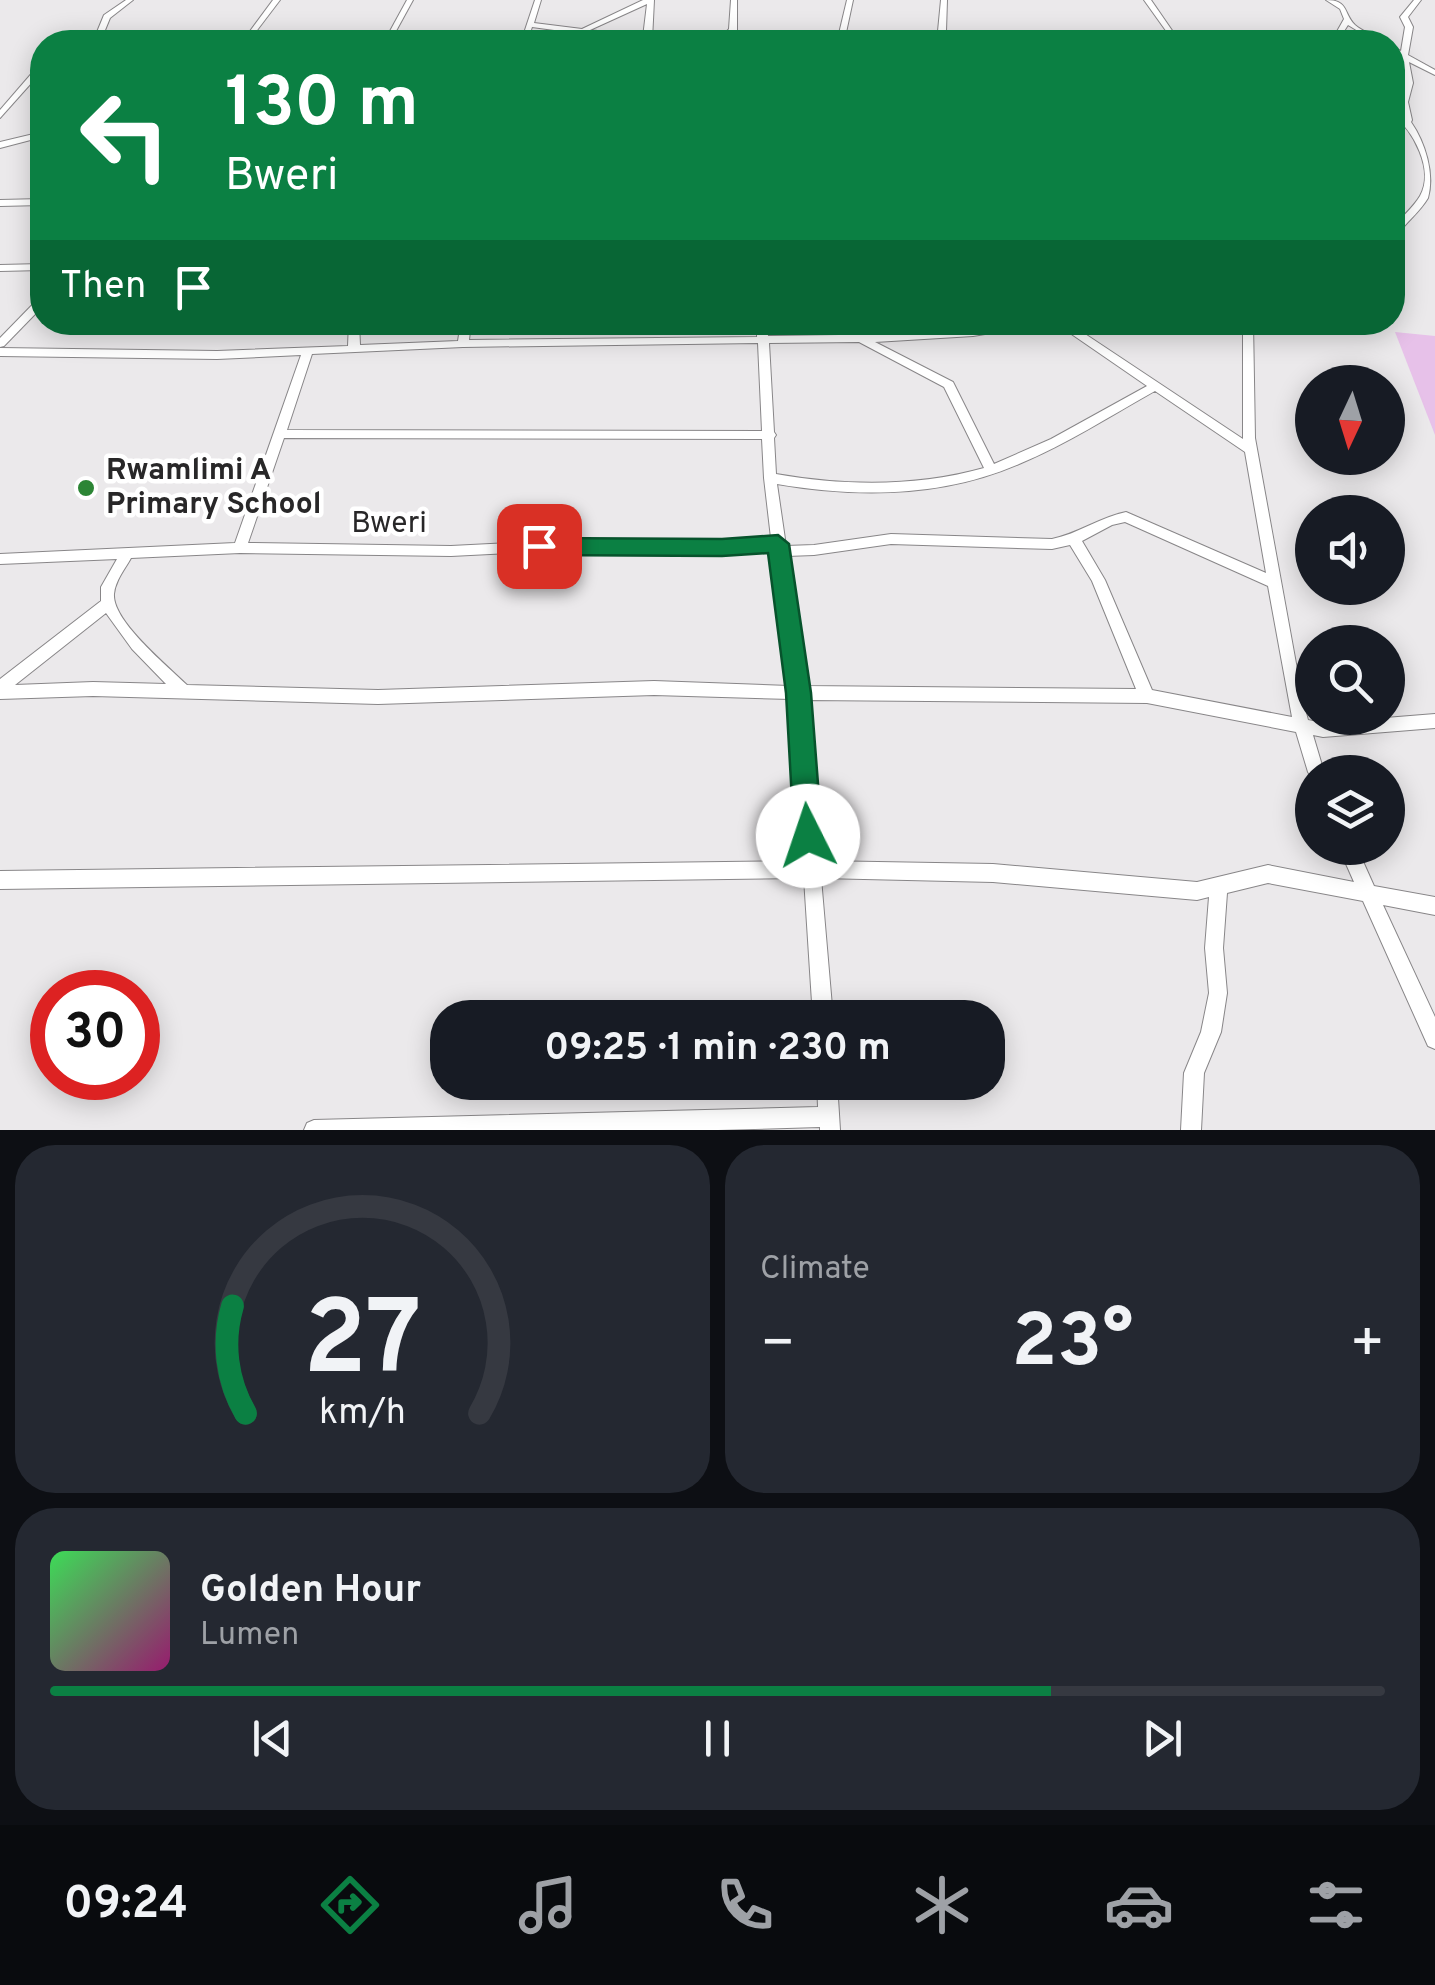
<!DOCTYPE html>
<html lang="en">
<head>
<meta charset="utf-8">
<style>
  :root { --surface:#171b24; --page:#242831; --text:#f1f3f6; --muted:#9ea1a6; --line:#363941; --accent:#0b8043 }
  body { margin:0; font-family:Overpass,sans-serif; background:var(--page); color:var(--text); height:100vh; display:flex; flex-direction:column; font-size:38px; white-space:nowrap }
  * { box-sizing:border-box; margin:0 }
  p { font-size:32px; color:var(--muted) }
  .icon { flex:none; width:55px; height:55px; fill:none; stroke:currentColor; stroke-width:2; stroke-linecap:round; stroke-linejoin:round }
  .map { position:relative; height:1130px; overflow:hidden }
  .panel { display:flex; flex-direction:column; gap:15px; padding:15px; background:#0d0f14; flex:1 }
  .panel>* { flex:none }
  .hud { position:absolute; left:30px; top:30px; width:1375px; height:305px; border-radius:40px; box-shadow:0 5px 25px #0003; background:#0b8043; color:#fff; overflow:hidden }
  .needle { width:65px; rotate:184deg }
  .fabs { position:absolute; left:1295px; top:365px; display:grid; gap:20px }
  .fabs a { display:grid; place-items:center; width:110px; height:110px; border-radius:50%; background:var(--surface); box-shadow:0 5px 25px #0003; font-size:50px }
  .speed { position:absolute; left:30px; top:970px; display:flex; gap:20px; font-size:50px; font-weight:700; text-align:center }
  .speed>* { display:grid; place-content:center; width:130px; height:130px; border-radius:50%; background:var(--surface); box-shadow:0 5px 25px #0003; line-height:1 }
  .speed .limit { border:15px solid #d22; background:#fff; color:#111 }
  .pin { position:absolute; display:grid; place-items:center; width:85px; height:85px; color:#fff; margin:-42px; border-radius:20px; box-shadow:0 5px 15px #0006 }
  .me { position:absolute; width:110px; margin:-55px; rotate:356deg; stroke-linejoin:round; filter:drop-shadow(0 0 8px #0008) }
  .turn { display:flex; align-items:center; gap:35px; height:210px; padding:0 30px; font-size:45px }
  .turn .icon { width:130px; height:130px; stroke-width:2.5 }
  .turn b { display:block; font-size:70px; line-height:85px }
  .then { display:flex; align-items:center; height:95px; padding:0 30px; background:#0003; gap:20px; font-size:38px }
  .big { font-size:75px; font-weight:700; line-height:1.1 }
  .panel .tile { flex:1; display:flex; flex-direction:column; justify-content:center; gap:15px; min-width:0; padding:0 35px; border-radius:40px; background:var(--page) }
  .panel .dial { align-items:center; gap:0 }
  .dial svg { height:260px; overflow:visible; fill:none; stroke:var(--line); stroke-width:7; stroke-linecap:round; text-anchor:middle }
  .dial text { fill:var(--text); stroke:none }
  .song { display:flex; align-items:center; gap:30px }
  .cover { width:120px; height:120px; border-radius:15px; background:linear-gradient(135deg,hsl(130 70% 55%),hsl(320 70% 35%)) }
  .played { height:10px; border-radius:5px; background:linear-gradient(90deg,var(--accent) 75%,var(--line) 75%) }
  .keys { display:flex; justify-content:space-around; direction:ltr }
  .heat { display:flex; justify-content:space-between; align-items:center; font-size:55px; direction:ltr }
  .panel .tiles { flex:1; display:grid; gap:15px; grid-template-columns:1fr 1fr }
  .tile:last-child { grid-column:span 2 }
  .trip { position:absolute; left:430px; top:1000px; width:575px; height:100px; border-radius:40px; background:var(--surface); box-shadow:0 5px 25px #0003; font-weight:700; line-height:100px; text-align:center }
  .tabs { display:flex; height:160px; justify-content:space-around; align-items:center; background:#090b0e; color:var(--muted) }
  .tabs .icon { width:70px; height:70px }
  .tabs .active { color:var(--accent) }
  .tabs b { font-size:45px; color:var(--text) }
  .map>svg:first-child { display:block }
  .green { fill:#e7c1e9 }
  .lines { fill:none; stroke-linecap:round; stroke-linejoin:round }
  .street-casing { stroke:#888688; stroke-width:2 }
  .street { fill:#fff; fill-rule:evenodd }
  .route { fill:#0b8043; stroke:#07532c; stroke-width:2.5 }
  .poi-dot { fill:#2c8535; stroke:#fff; stroke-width:4 }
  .labels { text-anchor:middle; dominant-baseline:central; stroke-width:9; stroke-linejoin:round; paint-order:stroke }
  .poi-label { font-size:30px; font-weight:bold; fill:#282728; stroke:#fff; text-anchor:start }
  .street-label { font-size:30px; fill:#282728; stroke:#fff }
</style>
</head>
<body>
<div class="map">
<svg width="1435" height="1130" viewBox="0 0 1435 1130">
  <rect width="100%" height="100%" fill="#ebe9eb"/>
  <path class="green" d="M 1395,332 L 1435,336 L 1435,435 Z"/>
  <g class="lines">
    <g class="street-casing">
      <g id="street">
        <path d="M 126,0 L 133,0 L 110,18 L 103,35 L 82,42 L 74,42 L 97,32 L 104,15 Z"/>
        <path d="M 273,0 L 280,0 L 248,42 L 242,42 Z"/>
        <path d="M 407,0 L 413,0 L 390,42 L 384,42 Z"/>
        <path d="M 535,0 L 541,0 L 534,23 L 582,29 L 643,0 L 654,0 L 652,40 L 649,42 L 643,42 L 532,27 L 527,42 L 521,42 ZM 647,4 L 643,37 L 590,30 Z"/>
        <path d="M 731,0 L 737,0 L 737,30 L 732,35 L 766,40 L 769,42 L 727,39 L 724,42 L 717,42 L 729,29 Z"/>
        <path d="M 847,0 L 853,0 L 844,42 L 837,42 Z"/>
        <path d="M 941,0 L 947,0 L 946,31 L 956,42 L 949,42 L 938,31 Z"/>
        <path d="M 1144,0 L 1151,0 L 1180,42 L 1174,42 Z"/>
        <path d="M 1326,0 C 1349,0 1343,13 1355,25 C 1363,32 1376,36 1383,42 L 1376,42 L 1348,25 L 1337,42 L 1331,42 L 1344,19 L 1340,9 Z"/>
        <path d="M 1414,0 L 1421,0 L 1408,17 L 1413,27 L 1408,55 L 1435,70 L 1435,75 L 1409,62 L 1413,83 L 1408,102 L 1412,120 L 1411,122 C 1425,142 1435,174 1428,198 C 1421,210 1410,219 1401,230 L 1398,231 L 1393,228 C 1401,217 1413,208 1420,196 C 1435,170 1413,130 1392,114 L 1392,108 L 1402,113 L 1400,102 L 1405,83 L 1401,57 L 1392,52 L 1392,47 L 1401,51 L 1405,27 L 1400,17 Z"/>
        <path d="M 39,65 L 42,65 L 42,71 L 0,118 L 0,110 Z"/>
        <path d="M 42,132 L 42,137 L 0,148 L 0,142 Z"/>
        <path d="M 42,199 L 42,205 L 0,206 L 0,200 Z"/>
        <path d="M 42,264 L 42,270 L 0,271 L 0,265 Z"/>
        <path d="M 42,298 L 42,307 L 4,346 L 0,347 L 0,338 L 38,299 Z"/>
        <path d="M 349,322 L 359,322 L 360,345 L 458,341 L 461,322 L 471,322 L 469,340 L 757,337 L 757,322 L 767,322 L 768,336 L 839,335 L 819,322 L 833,322 L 854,335 L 906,335 L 973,330 L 1015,322 L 1043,322 L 1038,325 L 973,336 L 875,342 L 953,382 L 994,464 L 1051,439 L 1147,386 L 1054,322 L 1067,322 L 1243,439 L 1243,322 L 1253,322 L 1255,438 L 1303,702 L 1308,720 L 1323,723 L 1435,714 L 1435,728 L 1323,737 L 1313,735 L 1324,772 L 1312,772 L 1312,778 L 1308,772 L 1296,732 L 1147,703 L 807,700 L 820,861 L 993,864 L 1197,882 L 1268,865 L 1354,882 L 1339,848 L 1357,848 L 1374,886 L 1435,897 L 1435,915 L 1383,905 L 1435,1017 L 1435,1049 L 1428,1046 L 1363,901 L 1268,883 L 1227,893 L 1223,948 L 1227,993 L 1221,1032 L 1204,1073 L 1201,1130 L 1181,1130 L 1184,1073 L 1201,1032 L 1209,993 L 1205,948 L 1209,897 L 1197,900 L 993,882 L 821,878 L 833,1018 L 813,1018 L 804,878 L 0,889 L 0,871 L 802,861 L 791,699 L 654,695 L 378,704 L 93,696 L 0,699 L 0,679 L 101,601 L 101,587 L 117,559 L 0,564 L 0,554 L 235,543 L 301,355 L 217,359 L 0,356 L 0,348 L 217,351 L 348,346 ZM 859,342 L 944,387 L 984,468 C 916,487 845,486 776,474 L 774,438 L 776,435 L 774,432 L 769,343 ZM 758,343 L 762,431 L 287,430 L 312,354 L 463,347 ZM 1155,391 L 1245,452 L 1266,573 L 1126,512 C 1100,517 1078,534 1052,539 L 891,534 L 814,545 L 786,546 L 777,484 C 858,498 943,497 1019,464 C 1067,444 1110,416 1155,391 ZM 284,438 L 762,439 L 764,478 L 771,538 L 722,543 L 587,539 L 451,546 L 248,543 ZM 1125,522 L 1268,586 L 1292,717 L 1152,690 L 1105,580 L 1082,541 L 1112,525 ZM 891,544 L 1052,549 L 1070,545 L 1092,581 L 1136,689 L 805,686 L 787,556 L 814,555 ZM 587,549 L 722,553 L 772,549 L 789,686 L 654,681 L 378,690 L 187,685 C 169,667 112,621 114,594 C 115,581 125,569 131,558 L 240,553 L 451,556 ZM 106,613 L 132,649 L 166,684 L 93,682 L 15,685 Z"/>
        <path d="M 817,1082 L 837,1082 L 840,1130 L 820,1130 L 820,1127 L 718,1130 L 304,1130 L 307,1123 L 314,1120 L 818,1107 Z"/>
      </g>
    </g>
    <use href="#street" class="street"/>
  </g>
  <path class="route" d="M 778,535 L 789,544 L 811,693 L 822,836 L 818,845 L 808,849 L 798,845 L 794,836 L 786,693 L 768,553 L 722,556 L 539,555 L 528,546 L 539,538 L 722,539 Z"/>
  <circle class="poi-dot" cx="86" cy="488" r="10"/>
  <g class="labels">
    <g class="poi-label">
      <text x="106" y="471">Rwamlimi A<tspan x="106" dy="34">Primary School</tspan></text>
    </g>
    <g class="street-label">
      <text x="389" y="524">Bweri</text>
    </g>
  </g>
</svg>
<div class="fabs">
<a><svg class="needle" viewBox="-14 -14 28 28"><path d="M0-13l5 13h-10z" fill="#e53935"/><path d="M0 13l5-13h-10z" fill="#9ea1a6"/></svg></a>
<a><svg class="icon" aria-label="sound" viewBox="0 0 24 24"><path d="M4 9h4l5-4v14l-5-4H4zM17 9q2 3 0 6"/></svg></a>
<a><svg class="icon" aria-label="search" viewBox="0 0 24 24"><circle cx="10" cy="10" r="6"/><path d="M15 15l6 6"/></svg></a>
<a><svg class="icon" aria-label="layers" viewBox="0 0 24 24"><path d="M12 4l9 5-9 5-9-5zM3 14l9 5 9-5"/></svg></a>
</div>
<div class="speed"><div class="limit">30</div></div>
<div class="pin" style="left:539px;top:546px;background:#d93025"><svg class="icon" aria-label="arrive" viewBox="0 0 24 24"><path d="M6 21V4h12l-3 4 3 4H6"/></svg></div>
<svg class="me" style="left:808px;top:836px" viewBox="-20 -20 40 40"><circle r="19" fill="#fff"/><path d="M0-13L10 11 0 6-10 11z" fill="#0b8043"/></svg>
<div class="trip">09:25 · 1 min · 230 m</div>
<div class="hud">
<div class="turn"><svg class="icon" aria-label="left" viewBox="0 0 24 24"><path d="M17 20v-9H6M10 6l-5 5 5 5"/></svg><div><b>130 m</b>Bweri</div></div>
<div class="then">Then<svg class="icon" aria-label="arrive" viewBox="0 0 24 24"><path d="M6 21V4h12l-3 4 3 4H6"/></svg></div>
</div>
</div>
<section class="panel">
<div class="tiles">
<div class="tile dial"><svg viewBox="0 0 100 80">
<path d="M14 69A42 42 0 1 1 86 69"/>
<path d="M14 69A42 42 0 0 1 10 36" stroke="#0b8043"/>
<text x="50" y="56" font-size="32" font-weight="700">27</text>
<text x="50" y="72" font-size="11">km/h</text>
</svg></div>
<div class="tile"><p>Climate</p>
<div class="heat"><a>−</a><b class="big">23°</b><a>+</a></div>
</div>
<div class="tile">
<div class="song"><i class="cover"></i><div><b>Golden Hour</b><p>Lumen</p></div></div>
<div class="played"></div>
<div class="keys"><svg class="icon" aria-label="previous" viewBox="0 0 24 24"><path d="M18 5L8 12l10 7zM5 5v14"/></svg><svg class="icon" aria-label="pause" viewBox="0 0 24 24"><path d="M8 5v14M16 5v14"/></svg><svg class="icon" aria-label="next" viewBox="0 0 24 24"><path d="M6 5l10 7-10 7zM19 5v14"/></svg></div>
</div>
</div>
</section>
<nav class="tabs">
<b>09:24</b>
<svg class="icon active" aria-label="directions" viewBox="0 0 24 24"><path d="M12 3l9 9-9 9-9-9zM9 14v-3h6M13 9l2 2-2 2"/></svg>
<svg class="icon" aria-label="music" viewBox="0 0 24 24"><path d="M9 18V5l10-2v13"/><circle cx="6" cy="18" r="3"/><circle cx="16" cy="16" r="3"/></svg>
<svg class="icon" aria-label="phone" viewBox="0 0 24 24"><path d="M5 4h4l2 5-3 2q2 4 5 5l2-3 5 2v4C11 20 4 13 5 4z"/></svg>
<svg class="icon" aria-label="climate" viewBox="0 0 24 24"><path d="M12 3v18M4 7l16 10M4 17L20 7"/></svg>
<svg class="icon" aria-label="car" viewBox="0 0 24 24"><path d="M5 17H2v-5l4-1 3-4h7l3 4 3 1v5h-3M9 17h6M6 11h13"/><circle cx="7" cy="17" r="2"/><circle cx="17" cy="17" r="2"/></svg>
<svg class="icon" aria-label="filters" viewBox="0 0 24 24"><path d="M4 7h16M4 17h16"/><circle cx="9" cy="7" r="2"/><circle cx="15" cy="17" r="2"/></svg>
</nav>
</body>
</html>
